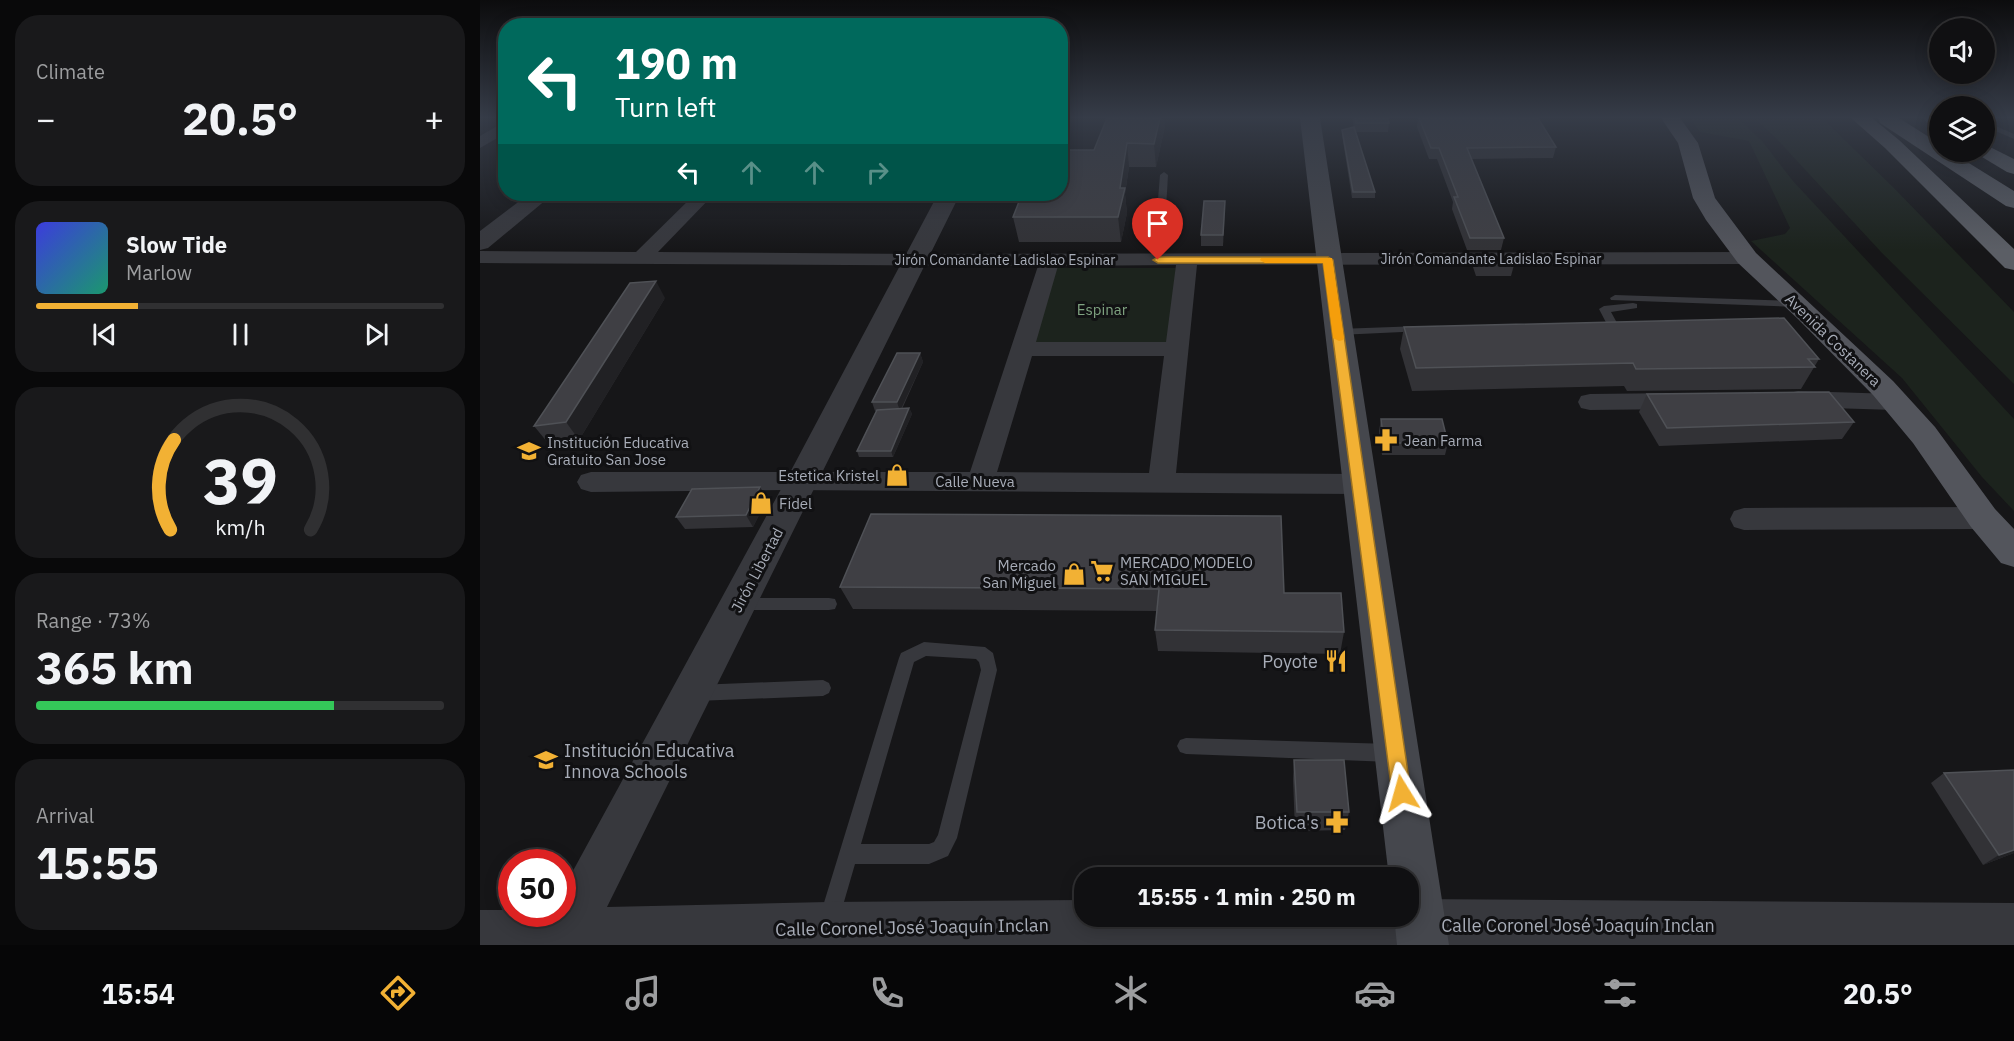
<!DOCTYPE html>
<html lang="en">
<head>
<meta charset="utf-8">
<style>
  :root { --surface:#101012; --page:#19191b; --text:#f1f3f6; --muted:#9c9d9f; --line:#303032; --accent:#f2b134 }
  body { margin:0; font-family:"IBM Plex Sans",sans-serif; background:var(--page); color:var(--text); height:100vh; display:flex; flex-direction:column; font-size:22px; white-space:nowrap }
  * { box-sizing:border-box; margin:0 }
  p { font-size:20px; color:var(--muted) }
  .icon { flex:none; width:33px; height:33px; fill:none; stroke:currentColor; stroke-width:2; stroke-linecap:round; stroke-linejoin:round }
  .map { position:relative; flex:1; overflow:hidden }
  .drawer { display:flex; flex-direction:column; gap:15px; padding:15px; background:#09090a; width:480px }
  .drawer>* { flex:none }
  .top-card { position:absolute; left:18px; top:18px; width:570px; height:183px; border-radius:24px; box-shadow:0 3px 15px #0003,0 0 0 2px var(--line); background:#00695c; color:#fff; overflow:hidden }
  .controls { position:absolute; left:1449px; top:18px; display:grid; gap:12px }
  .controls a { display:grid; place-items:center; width:66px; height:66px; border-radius:50%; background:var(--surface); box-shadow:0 3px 15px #0003,0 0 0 2px var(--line); font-size:30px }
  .speed { position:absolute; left:18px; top:849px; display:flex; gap:12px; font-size:30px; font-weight:700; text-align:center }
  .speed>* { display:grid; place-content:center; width:78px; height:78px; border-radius:50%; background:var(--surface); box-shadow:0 3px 15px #0003,0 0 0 2px var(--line); line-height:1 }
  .speed .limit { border:9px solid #d22; background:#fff; color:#111 }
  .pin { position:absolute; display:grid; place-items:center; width:51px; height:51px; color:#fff; margin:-62px -26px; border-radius:50% 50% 50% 0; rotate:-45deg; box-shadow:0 0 6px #0007 }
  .pin .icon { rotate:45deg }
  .me { position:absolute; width:66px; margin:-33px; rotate:352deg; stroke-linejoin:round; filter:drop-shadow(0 0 4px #0008) }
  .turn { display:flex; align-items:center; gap:21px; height:126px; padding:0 18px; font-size:27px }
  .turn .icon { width:78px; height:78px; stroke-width:2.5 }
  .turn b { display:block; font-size:42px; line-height:51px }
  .lanes { display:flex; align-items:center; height:57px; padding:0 18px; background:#0003; justify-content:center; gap:30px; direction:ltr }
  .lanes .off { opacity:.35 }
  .big { font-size:45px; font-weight:800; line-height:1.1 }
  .drawer .widget { flex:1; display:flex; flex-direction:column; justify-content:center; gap:9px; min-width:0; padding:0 21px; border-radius:24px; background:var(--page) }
  .drawer .dial { align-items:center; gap:0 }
  .dial svg { height:156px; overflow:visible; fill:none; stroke:var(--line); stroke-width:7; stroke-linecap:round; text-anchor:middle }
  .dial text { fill:var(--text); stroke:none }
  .song { display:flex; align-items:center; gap:18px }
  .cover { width:72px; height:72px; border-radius:9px; background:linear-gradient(135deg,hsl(240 70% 55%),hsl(160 70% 35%)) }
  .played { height:6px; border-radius:3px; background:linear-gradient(90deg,var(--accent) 25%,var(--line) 25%) }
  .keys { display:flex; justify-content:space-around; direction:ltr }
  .heat { display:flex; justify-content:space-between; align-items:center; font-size:33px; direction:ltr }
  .charge { height:9px; border-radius:4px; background:linear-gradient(90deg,#34c759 73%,var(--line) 0) }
  .trip { position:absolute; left:594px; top:867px; width:345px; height:60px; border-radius:24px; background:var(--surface); box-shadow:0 3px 15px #0003,0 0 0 2px var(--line); font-weight:800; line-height:60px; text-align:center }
  .dock { display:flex; height:96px; justify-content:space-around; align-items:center; background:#060607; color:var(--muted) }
  .dock .icon { width:42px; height:42px }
  .dock .on { color:var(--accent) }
  .dock b { font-size:27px; color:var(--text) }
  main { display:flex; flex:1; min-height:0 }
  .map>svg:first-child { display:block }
  .green { fill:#1c231d }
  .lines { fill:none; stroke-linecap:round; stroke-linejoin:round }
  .service { fill:#37383d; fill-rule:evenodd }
  .minor { fill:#37383d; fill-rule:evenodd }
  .tertiary { fill:#37383d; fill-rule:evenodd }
  .secondary { fill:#45474d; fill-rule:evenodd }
  .primary { fill:#53555c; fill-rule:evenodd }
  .trunk { fill:#5b5e65; fill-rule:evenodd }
  .wall { fill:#323236 }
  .shaded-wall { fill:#212124 }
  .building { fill:#3f3f44; stroke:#4f5156; stroke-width:1.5 }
  .route { fill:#f2b134; stroke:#9d7322; stroke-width:1.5 }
  .slow { fill:#f59e0b }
  .labels { text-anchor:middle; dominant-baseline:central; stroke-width:6; stroke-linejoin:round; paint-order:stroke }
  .far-street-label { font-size:14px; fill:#a8adb8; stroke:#111113 }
  .park-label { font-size:15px; fill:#7fa381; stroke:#111113 }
  .street-label { font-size:15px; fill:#a8adb8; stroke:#111113 }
  .poi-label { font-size:15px; fill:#a8adb8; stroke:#111113; text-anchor:start }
  .near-poi-label { font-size:18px; fill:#a8adb8; stroke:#111113; text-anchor:end }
  .near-street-label { font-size:18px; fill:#a8adb8; stroke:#111113 }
</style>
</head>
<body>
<main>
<section class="drawer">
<div class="widget"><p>Climate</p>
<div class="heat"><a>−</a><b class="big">20.5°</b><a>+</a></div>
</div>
<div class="widget">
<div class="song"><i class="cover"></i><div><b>Slow Tide</b><p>Marlow</p></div></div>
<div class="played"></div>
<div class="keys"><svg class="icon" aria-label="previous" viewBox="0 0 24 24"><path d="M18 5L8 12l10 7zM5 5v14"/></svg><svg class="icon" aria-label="pause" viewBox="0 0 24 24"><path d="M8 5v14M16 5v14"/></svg><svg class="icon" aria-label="next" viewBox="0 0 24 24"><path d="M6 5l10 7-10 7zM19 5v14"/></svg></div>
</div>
<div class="widget dial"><svg viewBox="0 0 100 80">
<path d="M14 69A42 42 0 1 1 86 69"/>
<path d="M14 69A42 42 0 0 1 16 23" stroke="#f2b134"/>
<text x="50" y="56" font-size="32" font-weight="700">39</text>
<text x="50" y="72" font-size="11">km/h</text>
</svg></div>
<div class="widget"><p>Range · 73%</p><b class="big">365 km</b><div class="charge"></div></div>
<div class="widget"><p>Arrival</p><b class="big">15:55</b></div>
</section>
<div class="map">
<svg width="1534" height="945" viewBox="0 0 1534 945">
  <rect width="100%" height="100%" fill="#161618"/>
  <g class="green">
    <path d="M 1210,118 L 1258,118 L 1282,141 L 1313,181 L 1534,419 L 1534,511 L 1502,477 L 1422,378 L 1271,241 L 1305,234 L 1310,228 L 1269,141 L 1220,132 Z"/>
    <path d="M 1274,118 L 1342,118 L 1414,188 L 1534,312 L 1534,384 L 1401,252 L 1294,136 Z"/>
    <path d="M 573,268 L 696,268 L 688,350 L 549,350 Z"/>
  </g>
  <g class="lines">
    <g class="service">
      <path d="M 1504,121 L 1534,134 L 1534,139 L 1504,126 Z"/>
      <path d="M 684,172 L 688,175 L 683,260 L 678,263 L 673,260 L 680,175 Z"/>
      <path d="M 1135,295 L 1318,301 L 1323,304 L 1318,307 L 1131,300 L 1130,298 Z"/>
      <path d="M 1153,303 L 1157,304 L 1157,308 L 1131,312 L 1142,332 L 1136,335 L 1132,334 L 1119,309 L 1124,306 Z"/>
      <path d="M 940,326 L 944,327 L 944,331 L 858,335 L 852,332 L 858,329 Z"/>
      <path d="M 259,598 L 349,598 L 355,599 L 357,604 L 355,609 L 349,610 L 259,610 L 253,609 L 251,604 L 253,599 Z"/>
      <path d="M 444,642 L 505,647 L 513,653 L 517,670 L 477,838 L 468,856 L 449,864 L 375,864 L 359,919 L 356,926 L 349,929 L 342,926 L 339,919 L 419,658 L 421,653 ZM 446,656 L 496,659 L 499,662 L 501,670 L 458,835 L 454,842 L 449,844 L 381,844 L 434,662 Z"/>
      <path d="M 343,680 L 349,683 L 351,688 L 349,693 L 343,696 L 216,701 L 210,698 L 207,693 L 210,688 L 216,685 Z"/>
      <path d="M 706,738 L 911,744 L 917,747 L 920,753 L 917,759 L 911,762 L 706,754 L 700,752 L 697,746 L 700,740 Z"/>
    </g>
    <g class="minor">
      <path d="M 26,121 L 26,133 L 0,148 L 0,136 Z"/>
      <path d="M 215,194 L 234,194 L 178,252 L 436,254 L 1267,252 L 1274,254 L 1277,258 L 1274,262 L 1267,264 L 717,265 L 696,473 L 879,474 L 889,477 L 893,484 L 889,491 L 879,494 L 306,490 L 111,492 L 101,489 L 97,482 L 101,475 L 111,472 L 490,472 L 558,266 L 0,263 L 0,251 L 156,252 ZM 696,265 L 686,342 L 556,342 L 578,266 ZM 552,356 L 684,356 L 669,473 L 517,472 Z"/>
      <path d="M 1318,391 L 1415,394 L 1424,396 L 1427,402 L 1424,408 L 1415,410 L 1318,407 L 1309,405 L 1306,399 L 1309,393 Z"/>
      <path d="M 1199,393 L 1208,395 L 1211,401 L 1208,407 L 1199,409 L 1110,410 L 1101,408 L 1098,402 L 1101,396 L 1110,394 Z"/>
      <path d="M 1503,507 L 1513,510 L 1517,518 L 1513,526 L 1503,529 L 1264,530 L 1254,527 L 1250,519 L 1254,511 L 1264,508 Z"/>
    </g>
    <g class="tertiary">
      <path d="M 49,194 L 73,194 L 8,248 L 0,250 L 0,231 Z"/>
      <path d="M 458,194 L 480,194 L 127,907 L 347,902 L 604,900 L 604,916 L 928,916 L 928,899 L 1534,903 L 1534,945 L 0,945 L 0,910 L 32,910 L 32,914 L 82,914 L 82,891 L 306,480 Z"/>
    </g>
    <path class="secondary" d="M 820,118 L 840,118 L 969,945 L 917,945 L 914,916 L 928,916 L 928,878 L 909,878 Z"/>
    <path class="primary" d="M 1181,118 L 1200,118 L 1218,143 L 1235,198 L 1276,253 L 1413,381 L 1455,427 L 1515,509 L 1534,529 L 1534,567 L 1521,563 L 1491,527 L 1433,443 L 1393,395 L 1318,319 L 1258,263 L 1226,220 L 1213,198 L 1198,143 Z"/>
    <g class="trunk">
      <path d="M 1371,118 L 1392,118 L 1419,140 L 1534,249 L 1534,270 L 1525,268 L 1405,148 Z"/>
      <path d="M 1398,118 L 1419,118 L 1460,144 L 1460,152 L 1471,152 L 1534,191 L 1534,208 L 1526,206 L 1400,123 Z"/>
      <path d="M 1444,118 L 1460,118 L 1460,128 L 1446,122 Z"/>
      <path d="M 1504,144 L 1534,159 L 1534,174 L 1527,172 L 1497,154 L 1495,152 L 1504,152 Z"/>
    </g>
  </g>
  <g class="wall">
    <path d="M 627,118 L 684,118 L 685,126 L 676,167 L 649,167 L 645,194 L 647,213 L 641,242 L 539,242 L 533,217 L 614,150 Z"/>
    <path d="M 872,118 L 908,118 L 909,123 L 908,132 L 876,132 L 895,192 L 895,198 L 872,198 L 862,135 L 862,130 L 874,127 Z"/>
    <path d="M 938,118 L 1058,118 L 1076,147 L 1073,158 L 991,159 L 1024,238 L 1021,250 L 987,250 L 972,209 L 973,202 L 957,159 L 949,159 L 937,127 Z"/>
    <path d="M 745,201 L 743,246 L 721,246 L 721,235 Z"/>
    <path d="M 996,256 L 1034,265 L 1031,276 L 996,276 L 993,267 Z"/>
    <path d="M 185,298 L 99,440 L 68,443 L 54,426 Z"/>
    <path d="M 924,327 L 1339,359 L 1321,389 L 1147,391 L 1144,386 L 932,391 L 920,349 Z"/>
    <path d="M 440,353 L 443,362 L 422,409 L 429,408 L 432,414 L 413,457 L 379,457 L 377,451 L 396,411 L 395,411 L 392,402 Z"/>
    <path d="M 1167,394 L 1374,422 L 1362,439 L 1179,446 L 1159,412 Z"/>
    <path d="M 901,419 L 968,443 L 965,455 L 902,455 L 899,431 Z"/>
    <path d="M 280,487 L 287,499 L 273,527 L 205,529 L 196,517 Z"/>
    <path d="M 391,514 L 804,593 L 864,632 L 860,654 L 678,651 L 675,630 L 677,611 L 373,609 L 360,587 Z"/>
    <path d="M 814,760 L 869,812 L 865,830 L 815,831 L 813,779 Z"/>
    <path d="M 1534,770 L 1534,853 L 1503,865 L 1451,783 L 1464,773 Z"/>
  </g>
  <g class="shaded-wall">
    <path d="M 680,118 L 684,118 L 685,126 L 676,167 L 674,144 Z"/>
    <path d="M 647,143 L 649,167 L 645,194 L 647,213 L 641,242 L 638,217 L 640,188 Z"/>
    <path d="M 745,201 L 745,212 L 743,246 L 743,235 Z"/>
    <path d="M 176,281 L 185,298 L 99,440 L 86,422 Z"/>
    <path d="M 440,353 L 443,362 L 420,411 L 417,402 Z"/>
    <path d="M 429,408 L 432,414 L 413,457 L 411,451 Z"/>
    <path d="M 280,487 L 287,499 L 273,527 L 266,515 Z"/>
    <path d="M 1534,850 L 1534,853 L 1503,865 L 1519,855 Z"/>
  </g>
  <g class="building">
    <path d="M 627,118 L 680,118 L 674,144 L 647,143 L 640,188 L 645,188 L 638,217 L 533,217 L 542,194 L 580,194 L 580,150 L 614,150 Z"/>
    <path d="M 875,118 L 908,118 L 909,123 L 876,123 Z"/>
    <path d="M 939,118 L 1058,118 L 1076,147 L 987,148 L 1024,238 L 990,238 L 974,197 L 978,197 L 959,148 L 951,148 Z"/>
    <path d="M 874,127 L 895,192 L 873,192 L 862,130 Z"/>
    <path d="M 724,201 L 745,201 L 743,235 L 721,235 Z"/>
    <path d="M 1030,255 L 1034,265 L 999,264 L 996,256 Z"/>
    <path d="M 176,281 L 86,422 L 54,426 L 150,283 Z"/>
    <path d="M 1304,318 L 1339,359 L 1328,359 L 1335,367 L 1156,369 L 1153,363 L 936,368 L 924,327 Z"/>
    <path d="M 417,353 L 440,353 L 417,402 L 392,402 Z"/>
    <path d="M 1349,392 L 1374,422 L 1187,428 L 1167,394 Z"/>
    <path d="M 429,408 L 411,451 L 377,451 L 397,410 Z"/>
    <path d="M 901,419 L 962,419 L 968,443 L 904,443 Z"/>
    <path d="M 280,487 L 266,515 L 196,517 L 212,489 Z"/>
    <path d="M 391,514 L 801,516 L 804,593 L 861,593 L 864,632 L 675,630 L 679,589 L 360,587 Z"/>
    <path d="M 814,760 L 864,760 L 869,812 L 817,812 Z"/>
    <path d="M 1534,770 L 1534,850 L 1519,855 L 1464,773 Z"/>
  </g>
  <linearGradient id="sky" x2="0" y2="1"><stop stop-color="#0c0c0d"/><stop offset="0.47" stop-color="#363c48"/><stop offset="1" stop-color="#363c48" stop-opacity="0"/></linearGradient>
  <rect width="1534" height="250" fill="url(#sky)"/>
  <path class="route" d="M 848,257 L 853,260 L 931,793 L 929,799 L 922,802 L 915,799 L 912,793 L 843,263 L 678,263 L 673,260 L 678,257 Z"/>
  <path class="slow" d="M 781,258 L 852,258 L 864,338 L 863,340 L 859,341 L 853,338 L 843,263 L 785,263 L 780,260 Z"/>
  <defs>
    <g id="pharmacy-bare" transform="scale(1.8)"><path d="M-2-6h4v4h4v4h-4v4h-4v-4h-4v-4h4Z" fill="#f2b134" stroke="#111113" stroke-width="2.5" paint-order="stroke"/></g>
    <g id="school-bare" transform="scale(1.8)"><path d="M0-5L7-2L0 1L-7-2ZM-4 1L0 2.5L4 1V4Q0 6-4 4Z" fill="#f2b134" stroke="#111113" stroke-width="2.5" paint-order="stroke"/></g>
    <g id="shop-bare" transform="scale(1.8)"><path d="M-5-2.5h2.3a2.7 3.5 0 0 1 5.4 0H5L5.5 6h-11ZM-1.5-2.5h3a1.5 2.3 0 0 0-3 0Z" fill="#f2b134" stroke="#111113" stroke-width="2.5" paint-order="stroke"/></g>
    <g id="supermarket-bare" transform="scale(1.8)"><path d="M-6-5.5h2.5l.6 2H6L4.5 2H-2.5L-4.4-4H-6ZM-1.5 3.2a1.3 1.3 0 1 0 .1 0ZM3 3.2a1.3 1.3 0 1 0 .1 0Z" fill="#f2b134" stroke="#111113" stroke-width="2.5" paint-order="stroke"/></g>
    <g id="restaurant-bare" transform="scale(1.8)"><path d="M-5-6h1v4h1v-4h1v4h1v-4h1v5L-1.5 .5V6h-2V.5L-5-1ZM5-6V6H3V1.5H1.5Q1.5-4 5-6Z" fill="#f2b134" stroke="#111113" stroke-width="2.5" paint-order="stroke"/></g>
  </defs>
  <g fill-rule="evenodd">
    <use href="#pharmacy-bare" x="906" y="440"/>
    <use href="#school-bare" x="49" y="451"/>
    <use href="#shop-bare" x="417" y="475"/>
    <use href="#shop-bare" x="281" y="503"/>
    <use href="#supermarket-bare" x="622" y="571"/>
    <use href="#shop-bare" x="594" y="574"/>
    <use href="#restaurant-bare" x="856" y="661"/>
    <use href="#school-bare" x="66" y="760"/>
    <use href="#pharmacy-bare" x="857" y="822"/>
  </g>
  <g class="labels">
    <g class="far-street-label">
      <text x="1011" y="259">Jirón Comandante Ladislao Espinar</text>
      <text x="525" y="260">Jirón Comandante Ladislao Espinar</text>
    </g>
    <g class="park-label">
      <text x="622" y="309">Espinar</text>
    </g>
    <g class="street-label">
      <text transform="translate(1353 340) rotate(44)">Avenida Costanera</text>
      <text x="495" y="481">Calle Nueva</text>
      <text transform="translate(277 570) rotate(-62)">Jirón Libertad</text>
    </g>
    <g class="poi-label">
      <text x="924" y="440">Jean Farma</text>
      <text x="67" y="442">Institución Educativa<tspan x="67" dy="17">Gratuito San Jose</tspan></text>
      <text x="399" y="475" text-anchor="end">Estetica Kristel</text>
      <text x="299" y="503">Fidel</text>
      <text x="640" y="562">MERCADO MODELO<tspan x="640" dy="17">SAN MIGUEL</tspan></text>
      <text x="576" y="565" text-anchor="end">Mercado<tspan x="576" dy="17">San Miguel</tspan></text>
    </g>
    <g class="near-poi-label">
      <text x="838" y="661">Poyote</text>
      <text x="84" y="750" text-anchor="start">Institución Educativa<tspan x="84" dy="21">Innova Schools</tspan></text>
      <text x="839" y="822">Botica's</text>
    </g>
    <g class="near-street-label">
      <text x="1098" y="925">Calle Coronel José Joaquín Inclan</text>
      <text transform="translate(432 927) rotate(-1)">Calle Coronel José Joaquín Inclan</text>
    </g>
  </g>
</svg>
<div class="controls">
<a><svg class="icon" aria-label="sound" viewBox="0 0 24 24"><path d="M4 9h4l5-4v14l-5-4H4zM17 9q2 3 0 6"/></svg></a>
<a><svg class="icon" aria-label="layers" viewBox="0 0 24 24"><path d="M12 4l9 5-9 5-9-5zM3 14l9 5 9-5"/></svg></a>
</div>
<div class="speed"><div class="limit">50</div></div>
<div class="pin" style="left:678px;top:260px;background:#d93025"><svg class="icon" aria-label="arrive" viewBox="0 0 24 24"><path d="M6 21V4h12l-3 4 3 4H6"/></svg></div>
<svg class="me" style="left:922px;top:793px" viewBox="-20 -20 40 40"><path d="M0-17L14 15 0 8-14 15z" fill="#f2b134" stroke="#fff" stroke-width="4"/></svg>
<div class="trip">15:55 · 1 min · 250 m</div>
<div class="top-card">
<div class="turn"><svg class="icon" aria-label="left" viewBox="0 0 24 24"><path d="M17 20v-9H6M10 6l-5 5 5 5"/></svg><div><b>190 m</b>Turn left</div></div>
<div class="lanes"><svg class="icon" aria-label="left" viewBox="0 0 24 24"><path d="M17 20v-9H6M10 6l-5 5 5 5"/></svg><svg class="icon off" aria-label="ahead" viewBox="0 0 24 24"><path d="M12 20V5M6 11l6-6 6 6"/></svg><svg class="icon off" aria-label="ahead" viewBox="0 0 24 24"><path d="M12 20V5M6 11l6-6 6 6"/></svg><svg class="icon off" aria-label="right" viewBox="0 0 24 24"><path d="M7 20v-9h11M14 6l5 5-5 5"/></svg></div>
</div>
</div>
</main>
<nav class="dock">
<b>15:54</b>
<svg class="icon on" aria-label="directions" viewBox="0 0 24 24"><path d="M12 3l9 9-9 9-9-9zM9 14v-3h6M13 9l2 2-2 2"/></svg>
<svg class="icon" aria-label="music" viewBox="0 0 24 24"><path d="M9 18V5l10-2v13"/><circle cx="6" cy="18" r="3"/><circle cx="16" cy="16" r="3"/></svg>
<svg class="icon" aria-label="phone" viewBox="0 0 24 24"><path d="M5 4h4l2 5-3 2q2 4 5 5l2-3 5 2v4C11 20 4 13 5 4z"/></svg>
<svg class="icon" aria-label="climate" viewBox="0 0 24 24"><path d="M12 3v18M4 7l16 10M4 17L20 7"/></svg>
<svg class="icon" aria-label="car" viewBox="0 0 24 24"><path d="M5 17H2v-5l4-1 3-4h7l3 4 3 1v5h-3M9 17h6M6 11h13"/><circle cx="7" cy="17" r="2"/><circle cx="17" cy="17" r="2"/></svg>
<svg class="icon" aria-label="filters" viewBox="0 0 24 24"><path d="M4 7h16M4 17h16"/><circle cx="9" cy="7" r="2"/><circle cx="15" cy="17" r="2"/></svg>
<b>20.5°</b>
</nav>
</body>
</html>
